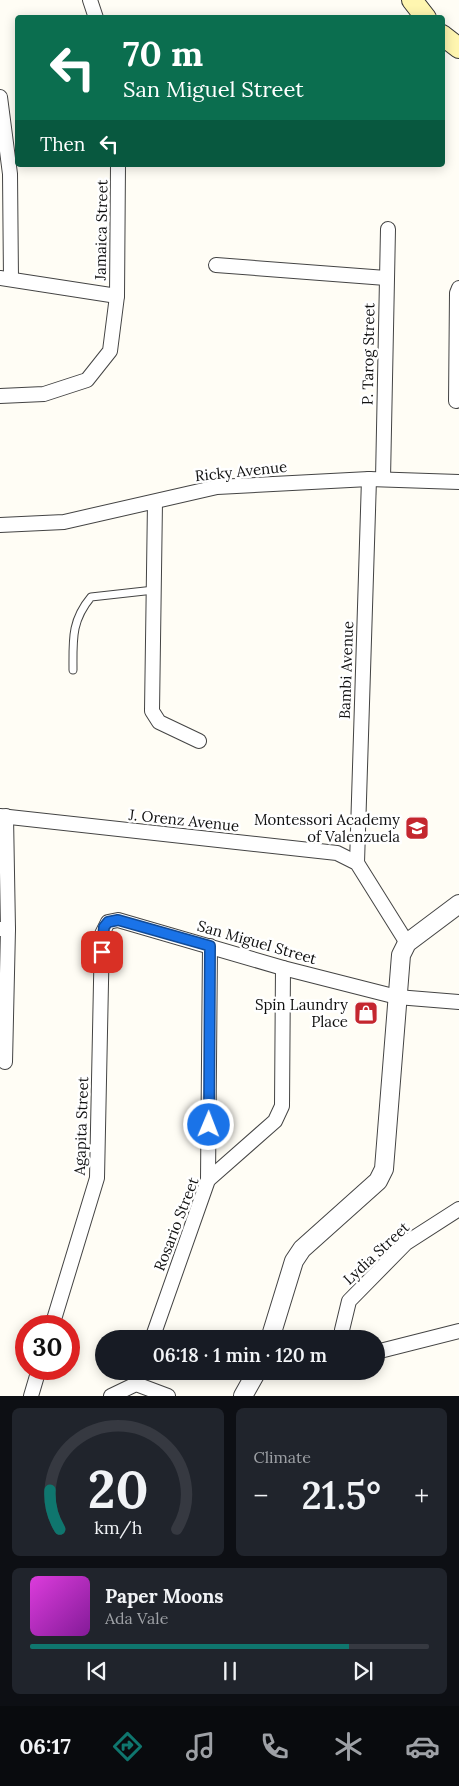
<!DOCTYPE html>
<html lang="en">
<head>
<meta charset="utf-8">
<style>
  :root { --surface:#171b24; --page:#20242c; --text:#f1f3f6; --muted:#9ea1a6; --line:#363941; --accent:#0f766e }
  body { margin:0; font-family:Lora,serif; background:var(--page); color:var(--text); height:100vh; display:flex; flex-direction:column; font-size:19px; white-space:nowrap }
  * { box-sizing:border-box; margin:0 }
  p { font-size:16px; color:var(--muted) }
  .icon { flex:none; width:28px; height:28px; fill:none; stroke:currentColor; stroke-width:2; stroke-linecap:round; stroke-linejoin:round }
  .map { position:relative; height:1396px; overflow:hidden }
  .panel { display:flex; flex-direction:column; gap:12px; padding:12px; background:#0d0f14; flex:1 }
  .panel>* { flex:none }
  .guide { position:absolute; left:15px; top:15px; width:430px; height:152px; border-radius:5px; box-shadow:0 2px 12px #0003; background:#0b6e4f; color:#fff; overflow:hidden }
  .speed { position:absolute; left:15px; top:1315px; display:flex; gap:10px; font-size:25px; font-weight:700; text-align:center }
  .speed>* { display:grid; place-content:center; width:65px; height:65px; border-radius:50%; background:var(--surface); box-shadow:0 2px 12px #0003; line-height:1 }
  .speed .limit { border:8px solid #d22; background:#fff; color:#111 }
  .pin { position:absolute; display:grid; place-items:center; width:42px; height:42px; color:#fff; margin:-21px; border-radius:10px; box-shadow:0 2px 8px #0006 }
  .me { position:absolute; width:55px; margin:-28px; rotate:1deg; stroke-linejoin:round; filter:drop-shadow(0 0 4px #0008) }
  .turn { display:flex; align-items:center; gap:18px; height:105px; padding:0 25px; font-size:22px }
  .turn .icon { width:65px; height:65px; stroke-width:2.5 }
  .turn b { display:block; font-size:35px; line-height:42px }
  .then { display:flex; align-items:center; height:48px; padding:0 25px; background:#0003; gap:10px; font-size:19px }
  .big { font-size:38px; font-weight:600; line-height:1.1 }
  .panel .widget { flex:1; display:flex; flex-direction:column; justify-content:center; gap:8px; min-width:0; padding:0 18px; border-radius:8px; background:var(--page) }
  .panel .dial { align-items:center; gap:0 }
  .dial svg { height:130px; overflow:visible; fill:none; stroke:var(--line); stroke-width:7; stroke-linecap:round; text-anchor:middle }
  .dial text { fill:var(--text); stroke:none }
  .song { display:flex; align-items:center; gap:15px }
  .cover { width:60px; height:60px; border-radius:8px; background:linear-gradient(135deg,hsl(300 70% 55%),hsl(290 70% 35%)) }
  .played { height:5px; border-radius:2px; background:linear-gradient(90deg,var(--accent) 80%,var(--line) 80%) }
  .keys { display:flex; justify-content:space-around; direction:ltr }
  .heat { display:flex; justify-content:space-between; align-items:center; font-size:28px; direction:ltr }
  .panel .tiles { flex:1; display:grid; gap:12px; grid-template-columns:1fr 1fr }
  .widget:last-child { grid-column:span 2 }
  .trip { position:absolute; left:95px; top:1330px; width:290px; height:50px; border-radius:25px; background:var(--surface); box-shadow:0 2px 12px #0003; font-weight:600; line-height:50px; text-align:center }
  .tab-bar { display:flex; height:80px; justify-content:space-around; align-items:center; background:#090b0e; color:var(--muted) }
  .tab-bar .icon { width:35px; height:35px }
  .tab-bar .on { color:var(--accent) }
  .tab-bar b { font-size:22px; color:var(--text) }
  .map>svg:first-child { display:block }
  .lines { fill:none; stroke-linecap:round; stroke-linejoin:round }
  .service-casing { stroke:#444; stroke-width:9 }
  .minor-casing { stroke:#444; stroke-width:16 }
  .tertiary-casing { stroke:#444; stroke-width:20 }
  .secondary-casing { stroke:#333; stroke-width:22 }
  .service { stroke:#fff; stroke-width:7 }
  .minor { stroke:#fff; stroke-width:14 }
  .tertiary { stroke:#fff; stroke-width:18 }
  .secondary { stroke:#fff6b0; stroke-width:20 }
  .route-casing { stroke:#114b97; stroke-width:12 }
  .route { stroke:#1a73e8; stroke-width:9 }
  .labels { text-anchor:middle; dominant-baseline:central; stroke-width:5; stroke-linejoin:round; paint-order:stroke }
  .street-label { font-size:15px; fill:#111; stroke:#fff }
  .poi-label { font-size:15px; fill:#111; stroke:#fff; text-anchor:end }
</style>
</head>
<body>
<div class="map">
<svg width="459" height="1396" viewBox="0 0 459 1396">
  <rect width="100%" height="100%" fill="#fffdf5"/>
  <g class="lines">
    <g class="service-casing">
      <path id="service" d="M 73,670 C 73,640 71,621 91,597 L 154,590"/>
    </g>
    <g class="minor-casing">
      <g id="minor">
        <path d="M 90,0 L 96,18"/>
        <path d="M 0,97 L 10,174 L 11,279"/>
        <path d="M 216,265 L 386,278"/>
        <path d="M 0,278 L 117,296"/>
        <path d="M 0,396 L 44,394 L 87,380 L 110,351 L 117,296 L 118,165"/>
        <path d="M 456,401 L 457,293 L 459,288"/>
        <path d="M 383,479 L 388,229"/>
        <path d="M 155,502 L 152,711 L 159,722 L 199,741"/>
        <path d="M 0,525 L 64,522 L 217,487 L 369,479 L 459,482"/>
        <path d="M 0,816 L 337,853 L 357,863 L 407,943"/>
        <path d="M 357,863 L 369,479"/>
        <path d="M 0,929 L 8,929 L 6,816"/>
        <path d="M 5,1062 L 8,929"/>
        <path d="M 208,1180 L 210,946"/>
        <path d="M 52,1326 L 97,1178 L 102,934 L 108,922 L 118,920 L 283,968 L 397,997 L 459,1002"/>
        <path d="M 152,1339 L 208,1180 L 275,1121 L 282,1106 L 283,968"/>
        <path d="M 343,1339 L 342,1330 L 349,1301 L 406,1243 L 459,1209"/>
        <path d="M 376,1352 L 459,1331"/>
        <path d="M 31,1396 L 39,1369"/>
        <path d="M 111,1396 L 136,1384 L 168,1396"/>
      </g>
    </g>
    <g class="tertiary-casing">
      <g id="tertiary">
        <path d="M 270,1339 L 294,1261 L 302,1249 L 378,1181 L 384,1169 L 401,955 L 407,943 L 459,904"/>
        <path d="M 243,1396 L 257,1371"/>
      </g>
    </g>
    <g class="secondary-casing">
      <g id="secondary">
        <path d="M 412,0 L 426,18"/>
        <path d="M 442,35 L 459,48"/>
      </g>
    </g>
    <use href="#service" class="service"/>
    <use href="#minor" class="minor"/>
    <use href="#tertiary" class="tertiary"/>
    <use href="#secondary" class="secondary"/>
  </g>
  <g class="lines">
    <g class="route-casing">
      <path id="route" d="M 102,952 L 104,927 L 108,922 L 118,920 L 210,946 L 209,1125"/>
    </g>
    <use href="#route" class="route"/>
  </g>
  <defs>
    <g id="school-square" transform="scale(1.25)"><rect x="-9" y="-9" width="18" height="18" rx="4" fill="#c4262e" stroke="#fff"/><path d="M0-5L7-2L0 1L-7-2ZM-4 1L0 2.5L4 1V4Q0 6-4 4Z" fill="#fff"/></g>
    <g id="shop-square" transform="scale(1.25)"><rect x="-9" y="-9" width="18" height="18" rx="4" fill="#c4262e" stroke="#fff"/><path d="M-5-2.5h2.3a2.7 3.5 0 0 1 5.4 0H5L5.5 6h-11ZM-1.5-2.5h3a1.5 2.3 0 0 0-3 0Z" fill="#fff"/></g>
  </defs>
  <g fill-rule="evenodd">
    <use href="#school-square" x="417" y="828"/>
    <use href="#shop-square" x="366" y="1013"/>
  </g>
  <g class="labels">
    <g class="street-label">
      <text transform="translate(101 230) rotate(-89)">Jamaica Street</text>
      <text transform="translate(368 354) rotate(-89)">P. Tarog Street</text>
      <text transform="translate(241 471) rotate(-6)">Ricky Avenue</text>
      <text transform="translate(346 670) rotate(-88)">Bambi Avenue</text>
      <text transform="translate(184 820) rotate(6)">J. Orenz Avenue</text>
      <text transform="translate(257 942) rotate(16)">San Miguel Street</text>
      <text transform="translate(81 1126) rotate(-88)">Agapita Street</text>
      <text transform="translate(176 1224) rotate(-69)">Rosario Street</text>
      <text transform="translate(376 1253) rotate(-43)">Lydia Street</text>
    </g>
    <g class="poi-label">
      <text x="400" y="819">Montessori Academy<tspan x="400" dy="17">of Valenzuela</tspan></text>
      <text x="348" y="1004">Spin Laundry<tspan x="348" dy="17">Place</tspan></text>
    </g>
  </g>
</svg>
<div class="speed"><div class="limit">30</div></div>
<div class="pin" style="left:102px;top:952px;background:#d93025"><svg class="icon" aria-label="arrive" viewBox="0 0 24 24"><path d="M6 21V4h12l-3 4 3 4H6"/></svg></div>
<svg class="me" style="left:209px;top:1125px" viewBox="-20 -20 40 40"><circle r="17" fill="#1a73e8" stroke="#fff" stroke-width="3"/><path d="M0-11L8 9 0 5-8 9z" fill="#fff"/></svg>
<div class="trip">06:18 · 1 min · 120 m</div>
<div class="guide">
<div class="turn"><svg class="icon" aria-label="left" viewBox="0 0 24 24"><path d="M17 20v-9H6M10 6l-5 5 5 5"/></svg><div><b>70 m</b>San Miguel Street</div></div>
<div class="then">Then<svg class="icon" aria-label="left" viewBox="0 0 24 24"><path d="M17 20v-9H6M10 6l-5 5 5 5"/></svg></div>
</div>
</div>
<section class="panel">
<div class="tiles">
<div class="widget dial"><svg viewBox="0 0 100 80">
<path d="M14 69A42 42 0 1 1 86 69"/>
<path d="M14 69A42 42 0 0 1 8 45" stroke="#0f766e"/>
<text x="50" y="56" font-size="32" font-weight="700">20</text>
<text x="50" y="72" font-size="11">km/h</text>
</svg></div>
<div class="widget"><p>Climate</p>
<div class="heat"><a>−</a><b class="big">21.5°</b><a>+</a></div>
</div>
<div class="widget">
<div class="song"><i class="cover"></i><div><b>Paper Moons</b><p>Ada Vale</p></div></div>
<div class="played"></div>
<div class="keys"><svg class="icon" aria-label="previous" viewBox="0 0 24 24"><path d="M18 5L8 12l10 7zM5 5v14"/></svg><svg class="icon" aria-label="pause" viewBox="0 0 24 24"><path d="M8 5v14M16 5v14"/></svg><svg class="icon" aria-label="next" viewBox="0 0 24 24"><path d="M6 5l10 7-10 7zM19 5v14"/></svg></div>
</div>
</div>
</section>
<nav class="tab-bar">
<b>06:17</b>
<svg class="icon on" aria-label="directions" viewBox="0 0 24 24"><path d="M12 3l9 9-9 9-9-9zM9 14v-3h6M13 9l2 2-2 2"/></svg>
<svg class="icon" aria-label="music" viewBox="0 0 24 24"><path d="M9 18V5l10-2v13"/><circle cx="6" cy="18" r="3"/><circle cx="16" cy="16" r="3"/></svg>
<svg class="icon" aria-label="phone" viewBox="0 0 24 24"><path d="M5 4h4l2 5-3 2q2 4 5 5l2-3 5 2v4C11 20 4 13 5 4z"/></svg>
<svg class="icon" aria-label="climate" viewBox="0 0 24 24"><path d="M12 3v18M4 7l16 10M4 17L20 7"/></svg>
<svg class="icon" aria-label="car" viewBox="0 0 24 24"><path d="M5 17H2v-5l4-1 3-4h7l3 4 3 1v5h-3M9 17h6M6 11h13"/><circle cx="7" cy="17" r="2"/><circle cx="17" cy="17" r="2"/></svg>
</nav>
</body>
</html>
